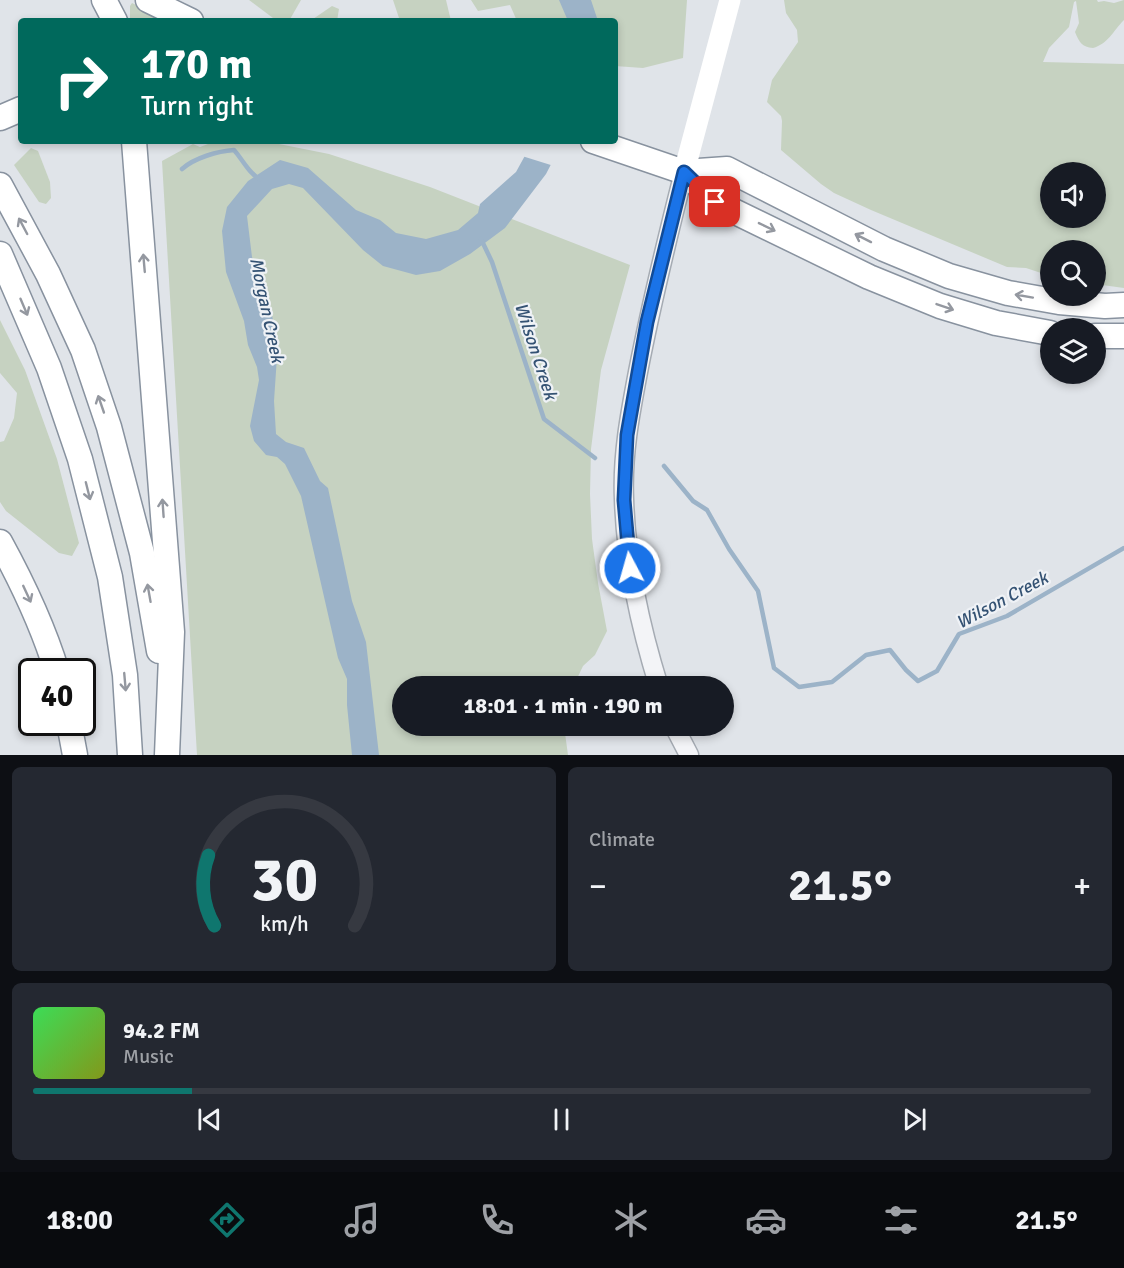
<!DOCTYPE html>
<html lang="en">
<head>
<meta charset="utf-8">
<style>
  :root { --surface:#171b24; --page:#242831; --text:#f1f3f6; --muted:#9ea1a6; --line:#363941; --accent:#0f766e }
  body { margin:0; font-family:Signika,sans-serif; background:var(--page); color:var(--text); height:100vh; display:flex; flex-direction:column; font-size:22px; white-space:nowrap }
  * { box-sizing:border-box; margin:0 }
  p { font-size:20px; color:var(--muted) }
  .icon { flex:none; width:33px; height:33px; fill:none; stroke:currentColor; stroke-width:2; stroke-linecap:round; stroke-linejoin:round }
  .map { position:relative; height:755px; overflow:hidden }
  .panel { display:flex; flex-direction:column; gap:12px; padding:12px; background:#0d0f14; flex:1 }
  .panel>* { flex:none }
  .guide { position:absolute; left:18px; top:18px; width:600px; height:126px; border-radius:6px; box-shadow:0 3px 9px #0003; background:#00695c; color:#fff; overflow:hidden }
  .controls { position:absolute; left:1040px; top:162px; display:grid; gap:12px }
  .controls a { display:grid; place-items:center; width:66px; height:66px; border-radius:50%; background:var(--surface); box-shadow:0 3px 9px #0003; font-size:30px }
  .speed { position:absolute; left:18px; top:658px; display:flex; gap:12px; font-size:30px; font-weight:700; text-align:center }
  .speed>* { display:grid; place-content:center; width:78px; height:78px; border-radius:50%; background:var(--surface); box-shadow:0 3px 9px #0003; line-height:1 }
  .speed .limit { border:3px solid #111; border-radius:9px; background:#fff; color:#111 }
  .pin { position:absolute; display:grid; place-items:center; width:51px; height:51px; color:#fff; margin:-26px; border-radius:12px; box-shadow:0 3px 9px #0006 }
  .me { position:absolute; width:66px; margin:-33px; rotate:354deg; stroke-linejoin:round; filter:drop-shadow(0 0 4px #0008) }
  .turn { display:flex; align-items:center; gap:21px; height:126px; padding:0 24px; font-size:27px }
  .turn .icon { width:78px; height:78px; stroke-width:2.5 }
  .turn b { display:block; font-size:42px; line-height:51px }
  .big { font-size:45px; font-weight:700; line-height:1.1 }
  .panel .card { flex:1; display:flex; flex-direction:column; justify-content:center; gap:9px; min-width:0; padding:0 21px; border-radius:9px; background:var(--page) }
  .panel .dial { align-items:center; gap:0 }
  .dial svg { height:156px; overflow:visible; fill:none; stroke:var(--line); stroke-width:7; stroke-linecap:round; text-anchor:middle }
  .dial text { fill:var(--text); stroke:none }
  .song { display:flex; align-items:center; gap:18px }
  .cover { width:72px; height:72px; border-radius:9px; background:linear-gradient(135deg,hsl(130 70% 55%),hsl(70 70% 35%)) }
  .played { height:6px; border-radius:3px; background:linear-gradient(90deg,var(--accent) 15%,var(--line) 15%) }
  .keys { display:flex; justify-content:space-around; direction:ltr }
  .heat { display:flex; justify-content:space-between; align-items:center; font-size:33px; direction:ltr }
  .panel .tiles { flex:1; display:grid; gap:12px; grid-template-columns:1fr 1fr }
  .card:last-child { grid-column:span 2 }
  .trip { position:absolute; left:392px; top:676px; width:342px; height:60px; border-radius:30px; background:var(--surface); box-shadow:0 3px 9px #0003; font-weight:700; line-height:60px; text-align:center }
  .menu { display:flex; height:96px; justify-content:space-around; align-items:center; background:#090b0e; color:var(--muted) }
  .menu .icon { width:42px; height:42px }
  .menu .on { color:var(--accent) }
  .menu b { font-size:27px; color:var(--text) }
  .map>svg:first-child { display:block }
  .green { fill:#c6d2c1; fill-rule:evenodd }
  .water { fill:#9cb3c8 }
  .pier { fill:#e0e4e9 }
  .lines { fill:none; stroke-linecap:round; stroke-linejoin:round }
  .stream { stroke:#9cb3c8; stroke-width:4.5 }
  .tertiary-casing { stroke:#a5abb3; stroke-width:21 }
  .trunk-casing { stroke:#88929f; stroke-width:27 }
  .tertiary { stroke:#f3f4f7; stroke-width:18 }
  .secondary { stroke:#fff; stroke-width:21 }
  .trunk { stroke:#fff; stroke-width:24 }
  .oneway { stroke:#9498a0 }
  .route-casing { stroke:#114b97; stroke-width:15 }
  .route { stroke:#1a73e8; stroke-width:10 }
  .labels { text-anchor:middle; dominant-baseline:central; stroke-width:4.5; stroke-linejoin:round; paint-order:stroke }
  .water-label { font-size:18px; font-style:italic; fill:#345273; stroke:#eff2f6 }
</style>
</head>
<body>
<div class="map">
<svg width="1124" height="755" viewBox="0 0 1124 755">
  <rect width="100%" height="100%" fill="#e0e4e9"/>
  <g class="green">
    <path d="M 249,0 L 301,0 L 289,21 L 277,21 Z"/>
    <path d="M 393,0 L 446,0 L 451,21 L 400,21 Z"/>
    <path d="M 471,0 L 687,0 L 683,58 L 643,68 L 615,66 L 615,21 L 517,21 L 510,5 L 478,11 Z"/>
    <path d="M 784,0 L 1097,0 L 1098,2 L 1104,1 L 1114,3 L 1124,0 L 1124,20 C 1113,31 1108,44 1093,48 C 1082,47 1079,42 1075,32 L 1079,23 L 1076,1 L 1074,2 L 1069,27 L 1049,48 L 1043,62 L 1124,64 L 1124,288 L 1095,284 L 1095,250 L 1050,250 L 1050,276 L 1026,268 L 1007,267 L 871,210 L 834,193 L 821,184 L 781,150 L 782,121 L 781,116 L 767,102 L 772,80 L 798,42 L 797,30 L 786,13 ZM 1050,172 L 1095,172 L 1095,218 L 1050,218 Z"/>
    <path d="M 132,3 L 134,4 L 167,21 L 130,21 L 130,6 Z"/>
    <path d="M 332,6 L 339,9 L 337,21 L 313,21 L 313,19 Z"/>
    <path d="M 216,141 L 274,143 L 329,154 L 430,187 L 630,265 L 601,370 L 591,449 L 590,494 L 592,539 L 598,583 L 607,631 L 595,655 L 583,666 L 573,687 L 402,687 L 402,726 L 564,726 L 568,755 L 197,755 L 162,161 L 193,144 L 200,147 Z"/>
    <path d="M 31,148 L 38,151 L 50,182 L 51,198 L 46,204 L 39,202 L 14,165 Z"/>
    <path d="M 0,320 L 25,370 L 57,459 L 79,543 L 72,556 L 59,553 L 6,511 L 0,502 L 0,442 L 4,441 L 14,418 L 17,393 L 0,373 Z"/>
  </g>
  <g class="water">
    <path d="M 559,0 L 591,0 L 598,21 L 568,21 Z"/>
    <path d="M 533,141 L 563,141 L 546,174 L 505,228 L 470,254 L 440,271 L 416,275 L 383,266 L 363,250 L 303,188 L 289,184 L 272,189 L 247,216 L 252,257 L 268,298 L 278,342 L 274,401 L 276,434 L 286,442 L 304,448 L 320,481 L 328,488 L 352,601 L 366,642 L 379,755 L 352,755 L 347,705 L 347,679 L 338,658 L 301,496 L 285,464 L 277,457 L 266,455 L 254,441 L 250,426 L 259,380 L 257,367 L 248,345 L 244,321 L 226,272 L 222,231 L 227,207 L 248,181 L 280,160 L 308,168 L 356,210 L 380,220 L 396,233 L 426,239 L 458,230 L 478,213 L 480,204 L 516,172 Z"/>
  </g>
  <path class="pier" d="M 530,141 L 566,141 L 554,166 L 522,156 Z"/>
  <g class="lines">
    <g class="stream">
      <path d="M 182,169 C 194,158 218,151 234,150 C 243,160 249,174 260,179"/>
      <path d="M 481,239 L 492,262 L 544,419 L 595,458"/>
      <path d="M 664,466 L 693,501 L 707,510 L 729,549 L 758,591 L 774,668 L 799,687 L 832,682 L 866,655 L 890,650 L 906,670 L 918,681 L 937,671 L 959,634 L 1007,616 L 1124,548"/>
    </g>
    <g class="tertiary-casing">
      <g id="tertiary">
        <path d="M 659,687 C 640,626 626,563 624,499 C 622,456 630,414 638,372 C 651,305 667,239 684,172"/>
        <path d="M 674,726 L 689,755"/>
      </g>
    </g>
    <g class="trunk-casing">
      <g id="trunk">
        <path d="M 104,0 L 115,21"/>
        <path d="M 148,0 L 191,21"/>
        <path d="M 0,118 L 21,109"/>
        <path d="M 134,141 L 172,632 L 167,755"/>
        <path d="M 593,141 L 684,172 L 727,169 L 884,249 L 949,276 L 1008,293 L 1059,302 L 1105,306 L 1124,305"/>
        <path d="M 684,172 L 715,202 L 869,277 L 940,306 L 996,323 L 1050,333"/>
        <path d="M 0,185 L 48,274 L 83,350 L 109,427 L 142,553 L 159,651"/>
        <path d="M 0,254 L 49,368 L 80,459 L 110,577 L 125,675 L 130,755"/>
        <path d="M 1095,336 L 1124,336"/>
        <path d="M 0,542 C 23,584 43,626 57,672"/>
        <path d="M 69,723 L 75,755"/>
      </g>
    </g>
    <use href="#tertiary" class="tertiary"/>
    <path class="secondary" d="M 684,172 L 730,0"/>
    <use href="#trunk" class="trunk"/>
  </g>
  <defs><path id="oneway-shaft" d="M-6 0H5M1.5-3L5.5 0L1.5 3" fill="none" stroke-width="1.6" stroke-linecap="round" stroke-linejoin="round" transform="scale(1.5)"/></defs>
  <g class="oneway">
    <use href="#oneway-shaft" transform="translate(23 226) rotate(-118)"/>
    <use href="#oneway-shaft" transform="translate(767 227) rotate(26)"/>
    <use href="#oneway-shaft" transform="translate(863 238) rotate(-153)"/>
    <use href="#oneway-shaft" transform="translate(144 263) rotate(-95)"/>
    <use href="#oneway-shaft" transform="translate(1024 296) rotate(-170)"/>
    <use href="#oneway-shaft" transform="translate(24 307) rotate(67)"/>
    <use href="#oneway-shaft" transform="translate(945 307) rotate(19)"/>
    <use href="#oneway-shaft" transform="translate(101 404) rotate(-109)"/>
    <use href="#oneway-shaft" transform="translate(88 491) rotate(76)"/>
    <use href="#oneway-shaft" transform="translate(163 508) rotate(-94)"/>
    <use href="#oneway-shaft" transform="translate(149 593) rotate(-100)"/>
    <use href="#oneway-shaft" transform="translate(27 594) rotate(65)"/>
    <use href="#oneway-shaft" transform="translate(125 682) rotate(85)"/>
  </g>
  <g class="lines">
    <g class="route-casing">
      <path id="route" d="M 630,568 L 624,500 L 627,435 L 647,322 L 684,172 L 715,202"/>
    </g>
    <use href="#route" class="route"/>
  </g>
  <g class="labels">
    <g class="water-label">
      <text transform="translate(267 310) rotate(78)">Morgan Creek</text>
      <text transform="translate(536 351) rotate(72)">Wilson Creek</text>
      <text transform="translate(1002 600) rotate(-28)">Wilson Creek</text>
    </g>
  </g>
</svg>
<div class="controls">
<a><svg class="icon" aria-label="sound" viewBox="0 0 24 24"><path d="M4 9h4l5-4v14l-5-4H4zM17 9q2 3 0 6"/></svg></a>
<a><svg class="icon" aria-label="search" viewBox="0 0 24 24"><circle cx="10" cy="10" r="6"/><path d="M15 15l6 6"/></svg></a>
<a><svg class="icon" aria-label="layers" viewBox="0 0 24 24"><path d="M12 4l9 5-9 5-9-5zM3 14l9 5 9-5"/></svg></a>
</div>
<div class="speed"><div class="limit">40</div></div>
<div class="pin" style="left:715px;top:202px;background:#d93025"><svg class="icon" aria-label="arrive" viewBox="0 0 24 24"><path d="M6 21V4h12l-3 4 3 4H6"/></svg></div>
<svg class="me" style="left:630px;top:568px" viewBox="-20 -20 40 40"><circle r="17" fill="#1a73e8" stroke="#fff" stroke-width="3"/><path d="M0-11L8 9 0 5-8 9z" fill="#fff"/></svg>
<div class="trip">18:01 · 1 min · 190 m</div>
<div class="guide">
<div class="turn"><svg class="icon" aria-label="right" viewBox="0 0 24 24"><path d="M7 20v-9h11M14 6l5 5-5 5"/></svg><div><b>170 m</b>Turn right</div></div>
</div>
</div>
<section class="panel">
<div class="tiles">
<div class="card dial"><svg viewBox="0 0 100 80">
<path d="M14 69A42 42 0 1 1 86 69"/>
<path d="M14 69A42 42 0 0 1 11 33" stroke="#0f766e"/>
<text x="50" y="56" font-size="32" font-weight="700">30</text>
<text x="50" y="72" font-size="11">km/h</text>
</svg></div>
<div class="card"><p>Climate</p>
<div class="heat"><a>−</a><b class="big">21.5°</b><a>+</a></div>
</div>
<div class="card">
<div class="song"><i class="cover"></i><div><b>94.2 FM</b><p>Music</p></div></div>
<div class="played"></div>
<div class="keys"><svg class="icon" aria-label="previous" viewBox="0 0 24 24"><path d="M18 5L8 12l10 7zM5 5v14"/></svg><svg class="icon" aria-label="pause" viewBox="0 0 24 24"><path d="M8 5v14M16 5v14"/></svg><svg class="icon" aria-label="next" viewBox="0 0 24 24"><path d="M6 5l10 7-10 7zM19 5v14"/></svg></div>
</div>
</div>
</section>
<nav class="menu">
<b>18:00</b>
<svg class="icon on" aria-label="directions" viewBox="0 0 24 24"><path d="M12 3l9 9-9 9-9-9zM9 14v-3h6M13 9l2 2-2 2"/></svg>
<svg class="icon" aria-label="music" viewBox="0 0 24 24"><path d="M9 18V5l10-2v13"/><circle cx="6" cy="18" r="3"/><circle cx="16" cy="16" r="3"/></svg>
<svg class="icon" aria-label="phone" viewBox="0 0 24 24"><path d="M5 4h4l2 5-3 2q2 4 5 5l2-3 5 2v4C11 20 4 13 5 4z"/></svg>
<svg class="icon" aria-label="climate" viewBox="0 0 24 24"><path d="M12 3v18M4 7l16 10M4 17L20 7"/></svg>
<svg class="icon" aria-label="car" viewBox="0 0 24 24"><path d="M5 17H2v-5l4-1 3-4h7l3 4 3 1v5h-3M9 17h6M6 11h13"/><circle cx="7" cy="17" r="2"/><circle cx="17" cy="17" r="2"/></svg>
<svg class="icon" aria-label="filters" viewBox="0 0 24 24"><path d="M4 7h16M4 17h16"/><circle cx="9" cy="7" r="2"/><circle cx="15" cy="17" r="2"/></svg>
<b>21.5°</b>
</nav>
</body>
</html>
